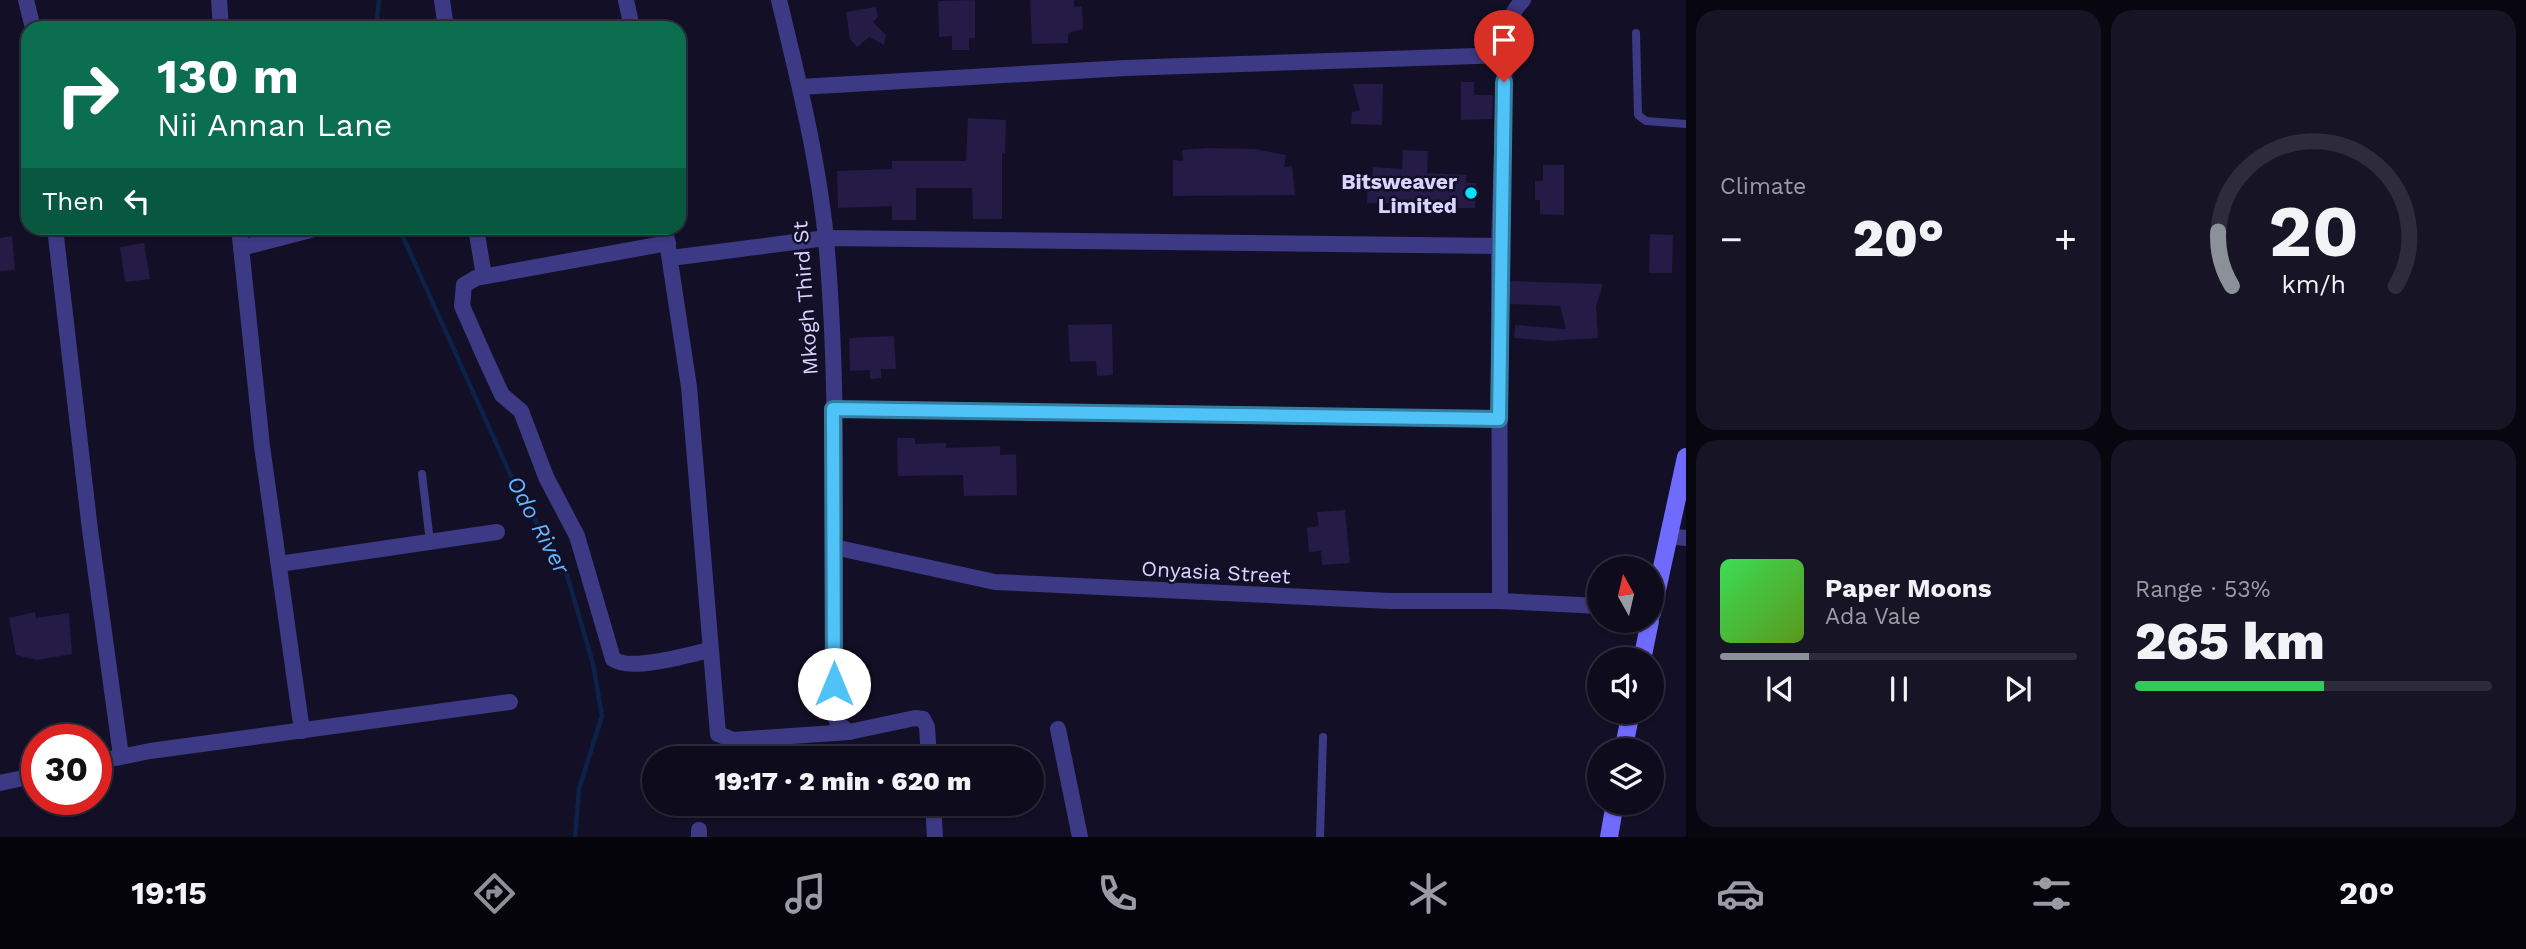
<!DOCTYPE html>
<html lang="en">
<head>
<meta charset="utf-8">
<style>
  :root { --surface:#0e0b1c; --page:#171425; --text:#f1f3f6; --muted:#9b9ba3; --line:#2e2b3b; --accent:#8c9099 }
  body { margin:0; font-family:"Work Sans",sans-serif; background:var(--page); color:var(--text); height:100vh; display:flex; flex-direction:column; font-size:26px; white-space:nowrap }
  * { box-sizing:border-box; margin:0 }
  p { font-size:23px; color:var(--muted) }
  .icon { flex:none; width:38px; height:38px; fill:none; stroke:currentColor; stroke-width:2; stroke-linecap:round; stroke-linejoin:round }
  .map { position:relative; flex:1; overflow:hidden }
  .panel { display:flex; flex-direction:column; gap:10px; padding:10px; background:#08060f; width:840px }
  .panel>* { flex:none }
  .hud { position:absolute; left:21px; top:21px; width:665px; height:214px; border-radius:21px; box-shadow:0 2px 5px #0004,0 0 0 2px var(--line); background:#0b6e4f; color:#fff; overflow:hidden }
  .needle { width:46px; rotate:352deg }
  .fabs { position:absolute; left:1587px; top:556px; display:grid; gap:14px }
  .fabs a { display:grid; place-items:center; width:77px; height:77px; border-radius:50%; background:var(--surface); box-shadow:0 2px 5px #0004,0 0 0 2px var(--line); font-size:35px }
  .speed { position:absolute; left:21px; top:724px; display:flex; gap:14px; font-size:35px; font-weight:700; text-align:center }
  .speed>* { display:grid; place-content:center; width:91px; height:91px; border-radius:50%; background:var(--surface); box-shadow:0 2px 5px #0004,0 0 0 2px var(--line); line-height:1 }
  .speed .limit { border:10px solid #d22; background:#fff; color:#111 }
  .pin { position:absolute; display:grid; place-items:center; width:60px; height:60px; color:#fff; margin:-72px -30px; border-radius:50% 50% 50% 0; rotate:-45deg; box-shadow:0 0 7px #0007 }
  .pin .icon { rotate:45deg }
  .me { position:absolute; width:77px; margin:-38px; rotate:0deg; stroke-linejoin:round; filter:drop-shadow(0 0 5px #0008) }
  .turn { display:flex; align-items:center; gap:24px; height:147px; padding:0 21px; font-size:32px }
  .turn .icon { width:91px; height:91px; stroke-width:2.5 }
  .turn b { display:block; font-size:49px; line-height:60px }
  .then { display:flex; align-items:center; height:66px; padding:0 21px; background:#0003; gap:14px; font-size:26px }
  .big { font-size:52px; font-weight:800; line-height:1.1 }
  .panel .widget { flex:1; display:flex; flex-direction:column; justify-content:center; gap:10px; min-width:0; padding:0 24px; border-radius:21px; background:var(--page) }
  .panel .dial { align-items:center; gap:0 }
  .dial svg { height:182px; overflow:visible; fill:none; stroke:var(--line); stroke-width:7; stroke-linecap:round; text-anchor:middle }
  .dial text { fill:var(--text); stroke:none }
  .song { display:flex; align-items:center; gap:21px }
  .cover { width:84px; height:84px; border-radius:10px; background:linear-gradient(135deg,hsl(130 70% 55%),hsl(90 70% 35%)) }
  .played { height:7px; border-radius:4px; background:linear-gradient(90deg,var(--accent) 25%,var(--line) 25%) }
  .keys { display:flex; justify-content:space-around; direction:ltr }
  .heat { display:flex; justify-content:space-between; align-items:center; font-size:38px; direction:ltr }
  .charge { height:10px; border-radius:5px; background:linear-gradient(90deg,#34c759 53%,var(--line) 0) }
  .panel .tiles { flex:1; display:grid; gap:10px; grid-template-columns:repeat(2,1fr) }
  .trip { position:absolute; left:642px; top:746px; width:402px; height:70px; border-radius:35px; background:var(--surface); box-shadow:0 2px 5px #0004,0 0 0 2px var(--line); font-weight:800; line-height:70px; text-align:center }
  .tabs { display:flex; height:112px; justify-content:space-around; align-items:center; background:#06040b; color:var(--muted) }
  .tabs .icon { width:49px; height:49px }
  .tabs .selected { color:var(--accent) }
  .tabs b { font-size:32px; color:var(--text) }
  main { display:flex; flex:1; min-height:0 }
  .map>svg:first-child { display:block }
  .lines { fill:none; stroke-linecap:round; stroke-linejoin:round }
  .stream { stroke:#0c2248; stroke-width:4.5 }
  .building { fill:#241b47 }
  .lane { stroke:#3d3a85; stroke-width:8 }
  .street { stroke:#3d3a85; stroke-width:16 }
  .secondary { stroke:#6f6bff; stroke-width:18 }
  .route-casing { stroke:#337fa1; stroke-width:18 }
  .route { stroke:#4fc3f7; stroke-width:12 }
  .poi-dot { fill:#00e5ff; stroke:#130f26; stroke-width:2.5 }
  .labels { text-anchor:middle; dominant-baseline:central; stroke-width:5; stroke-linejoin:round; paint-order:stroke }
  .poi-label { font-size:21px; font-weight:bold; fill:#d9d4ff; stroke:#130f26; text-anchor:end }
  .street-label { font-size:21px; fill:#d9d4ff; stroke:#130f26 }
  .water-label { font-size:23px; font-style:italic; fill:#62b6ff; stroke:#130f26 }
</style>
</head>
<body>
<main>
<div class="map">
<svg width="1686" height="837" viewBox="0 0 1686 837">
  <rect width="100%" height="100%" fill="#130f26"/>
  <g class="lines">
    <g class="stream">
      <path d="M 376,28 L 379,0"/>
      <path d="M 399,228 L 516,487 L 567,575 L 593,664 L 602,716 L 579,789 L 575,837"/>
    </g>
  </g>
  <g class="building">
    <path d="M 975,0 L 975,38 L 969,38 L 969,50 L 952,50 L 952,36 L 939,37 L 938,1 Z"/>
    <path d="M 1030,0 L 1074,0 L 1074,7 L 1082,6 L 1083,29 L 1068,33 L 1068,43 L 1032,44 Z"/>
    <path d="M 876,7 L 878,17 L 873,22 L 886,35 L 884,45 L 869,37 L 857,47 L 850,39 L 846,12 Z"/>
    <path d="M 1461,82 L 1474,82 L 1474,95 L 1493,95 L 1492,119 L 1461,120 Z"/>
    <path d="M 1353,84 L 1383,84 L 1382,125 L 1351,124 L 1352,112 L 1360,110 Z"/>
    <path d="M 968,118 L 1006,120 L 1005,154 L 1002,153 L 1002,219 L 973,219 L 972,188 L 916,188 L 916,220 L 892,220 L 892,206 L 838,208 L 837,171 L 892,169 L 892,161 L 966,161 Z"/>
    <path d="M 1208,148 L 1254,149 L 1286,155 L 1284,167 L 1292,166 L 1295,195 L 1173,196 L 1173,160 L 1183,161 L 1182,150 Z"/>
    <path d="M 1403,150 L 1428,151 L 1427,173 L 1466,175 L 1466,183 L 1476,183 L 1475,208 L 1455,208 L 1455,212 L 1428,211 L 1428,203 L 1367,203 L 1368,180 L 1372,179 L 1373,167 L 1402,169 Z"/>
    <path d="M 1543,165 L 1564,165 L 1564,215 L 1540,214 L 1540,200 L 1535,200 L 1535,181 L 1543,181 Z"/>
    <path d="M 1650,234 L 1673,235 L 1672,273 L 1649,273 Z"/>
    <path d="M 12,236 L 15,270 L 0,271 L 0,238 Z"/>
    <path d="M 144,243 L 150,279 L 125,282 L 120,247 Z"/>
    <path d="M 1510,281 L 1603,284 L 1596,307 L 1598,338 L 1549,341 L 1514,338 L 1515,325 L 1566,329 L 1560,306 L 1510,304 Z"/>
    <path d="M 1112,324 L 1113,375 L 1097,376 L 1096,361 L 1070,362 L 1068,325 Z"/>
    <path d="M 894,336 L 896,369 L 881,369 L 881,378 L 870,379 L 870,370 L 850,371 L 849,338 Z"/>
    <path d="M 897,438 L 915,438 L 915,444 L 946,443 L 946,448 L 1000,446 L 1000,455 L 1016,454 L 1017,495 L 964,496 L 963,475 L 898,476 Z"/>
    <path d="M 1345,510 L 1350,563 L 1322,565 L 1321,551 L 1309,552 L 1307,528 L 1319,526 L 1317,512 Z"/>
    <path d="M 35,612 L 36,618 L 69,613 L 72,654 L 37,660 L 16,655 L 9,618 Z"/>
  </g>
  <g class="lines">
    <g class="lane">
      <path d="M 1636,33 L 1638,115 L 1646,121 L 1686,124"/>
      <path d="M 422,474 L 430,542"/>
      <path d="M 1320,837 L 1323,737"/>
    </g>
    <g class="street">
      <path d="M 26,0 L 33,28"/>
      <path d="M 219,0 L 221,28"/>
      <path d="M 442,0 L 446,28"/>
      <path d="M 626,0 L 632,28"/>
      <path d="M 779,0 C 798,78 818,159 826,239 C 840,395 834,554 833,711 L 838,724 L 849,732 L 915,718 L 923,719 L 927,727 L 929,758"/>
      <path d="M 800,87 L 1125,68 L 1505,55"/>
      <path d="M 55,228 L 90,530 L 121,756"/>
      <path d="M 239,228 L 262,446 L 302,731"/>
      <path d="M 476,228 L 484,276"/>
      <path d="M 665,228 L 689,387 L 718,734 L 733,740 L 849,732"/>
      <path d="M 668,243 L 476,278 L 464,285 L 462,306 L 485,358 L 502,395 L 521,411 L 546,477 L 577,536 L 613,659 C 630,672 688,655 709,650"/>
      <path d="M 241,248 L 318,228"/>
      <path d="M 671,258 L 826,238 L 1499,246"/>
      <path d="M 833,409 L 1499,419"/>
      <path d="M 1668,536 L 1686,538"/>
      <path d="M 834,547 L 995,582 L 1390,601 L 1500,601 L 1600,606"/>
      <path d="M 279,564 L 497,532"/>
      <path d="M 1500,601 L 1499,246 L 1505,55 C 1507,33 1507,16 1523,0"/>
      <path d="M 1058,729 L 1080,837"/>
      <path d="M 96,762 L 150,751 L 510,702"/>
      <path d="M 0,783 L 37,775"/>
      <path d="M 933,803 L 935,837"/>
      <path d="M 699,837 L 699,830"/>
    </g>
    <g class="secondary">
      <path d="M 1652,613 L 1686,457"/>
      <path d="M 1642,660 L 1650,621"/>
      <path d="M 1623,751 L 1631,712"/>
      <path d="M 1609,837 L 1615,803"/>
    </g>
  </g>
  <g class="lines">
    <g class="route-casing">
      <path id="route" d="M 834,684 L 833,409 L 1499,419 L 1504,82"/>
    </g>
    <use href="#route" class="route"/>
  </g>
  <circle class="poi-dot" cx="1471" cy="193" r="7"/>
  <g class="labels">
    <g class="poi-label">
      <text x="1457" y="181">Bitsweaver<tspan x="1457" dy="24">Limited</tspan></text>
    </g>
    <g class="street-label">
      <text transform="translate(805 298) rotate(-94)">Mkogh Third St</text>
      <text transform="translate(1216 572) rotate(3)">Onyasia Street</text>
    </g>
    <g class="water-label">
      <text transform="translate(538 525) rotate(62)">Odo River</text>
    </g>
  </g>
</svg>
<div class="fabs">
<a><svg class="needle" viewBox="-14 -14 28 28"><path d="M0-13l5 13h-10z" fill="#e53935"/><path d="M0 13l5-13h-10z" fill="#9b9ba3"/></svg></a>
<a><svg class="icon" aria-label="sound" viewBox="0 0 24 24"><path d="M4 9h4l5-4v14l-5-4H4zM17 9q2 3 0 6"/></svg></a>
<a><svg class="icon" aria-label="layers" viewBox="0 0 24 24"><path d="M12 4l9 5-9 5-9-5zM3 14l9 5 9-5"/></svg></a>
</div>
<div class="speed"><div class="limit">30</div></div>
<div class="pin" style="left:1504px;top:82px;background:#d93025"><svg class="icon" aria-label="arrive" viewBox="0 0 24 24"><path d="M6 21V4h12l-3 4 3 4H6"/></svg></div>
<svg class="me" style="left:834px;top:684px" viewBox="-20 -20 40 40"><circle r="19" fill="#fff"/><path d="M0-13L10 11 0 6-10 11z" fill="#4fc3f7"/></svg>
<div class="trip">19:17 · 2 min · 620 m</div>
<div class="hud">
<div class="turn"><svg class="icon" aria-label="right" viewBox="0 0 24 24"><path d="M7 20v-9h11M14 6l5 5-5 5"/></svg><div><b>130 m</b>Nii Annan Lane</div></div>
<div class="then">Then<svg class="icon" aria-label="left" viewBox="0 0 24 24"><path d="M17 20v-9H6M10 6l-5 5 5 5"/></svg></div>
</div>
</div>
<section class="panel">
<div class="tiles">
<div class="widget"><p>Climate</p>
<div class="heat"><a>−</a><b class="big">20°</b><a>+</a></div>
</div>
<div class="widget dial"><svg viewBox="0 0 100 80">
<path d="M14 69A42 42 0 1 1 86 69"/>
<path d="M14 69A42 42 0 0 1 8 45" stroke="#8c9099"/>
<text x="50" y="56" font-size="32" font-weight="700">20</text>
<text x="50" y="72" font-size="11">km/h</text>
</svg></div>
<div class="widget">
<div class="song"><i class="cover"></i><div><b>Paper Moons</b><p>Ada Vale</p></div></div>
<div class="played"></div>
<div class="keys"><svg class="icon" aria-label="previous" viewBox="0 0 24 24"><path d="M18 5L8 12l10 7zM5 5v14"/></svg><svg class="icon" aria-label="pause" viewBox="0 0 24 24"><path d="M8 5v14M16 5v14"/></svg><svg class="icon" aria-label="next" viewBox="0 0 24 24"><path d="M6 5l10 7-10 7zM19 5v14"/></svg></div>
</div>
<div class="widget"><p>Range · 53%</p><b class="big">265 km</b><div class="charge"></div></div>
</div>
</section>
</main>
<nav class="tabs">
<b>19:15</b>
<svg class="icon selected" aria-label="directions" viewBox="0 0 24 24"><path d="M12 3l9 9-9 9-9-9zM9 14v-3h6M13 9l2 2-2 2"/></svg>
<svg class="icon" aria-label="music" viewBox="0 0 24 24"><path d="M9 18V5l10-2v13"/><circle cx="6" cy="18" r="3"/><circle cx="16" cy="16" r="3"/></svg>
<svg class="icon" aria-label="phone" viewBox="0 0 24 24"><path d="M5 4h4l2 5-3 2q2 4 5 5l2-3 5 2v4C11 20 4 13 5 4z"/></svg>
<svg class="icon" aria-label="climate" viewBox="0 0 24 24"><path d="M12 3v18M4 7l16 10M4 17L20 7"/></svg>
<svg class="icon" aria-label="car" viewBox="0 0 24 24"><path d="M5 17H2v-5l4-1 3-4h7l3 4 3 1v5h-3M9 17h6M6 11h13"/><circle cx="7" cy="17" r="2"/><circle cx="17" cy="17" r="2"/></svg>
<svg class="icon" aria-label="filters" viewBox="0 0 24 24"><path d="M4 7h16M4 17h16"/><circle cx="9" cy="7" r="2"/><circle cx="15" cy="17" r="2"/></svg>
<b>20°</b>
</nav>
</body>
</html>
